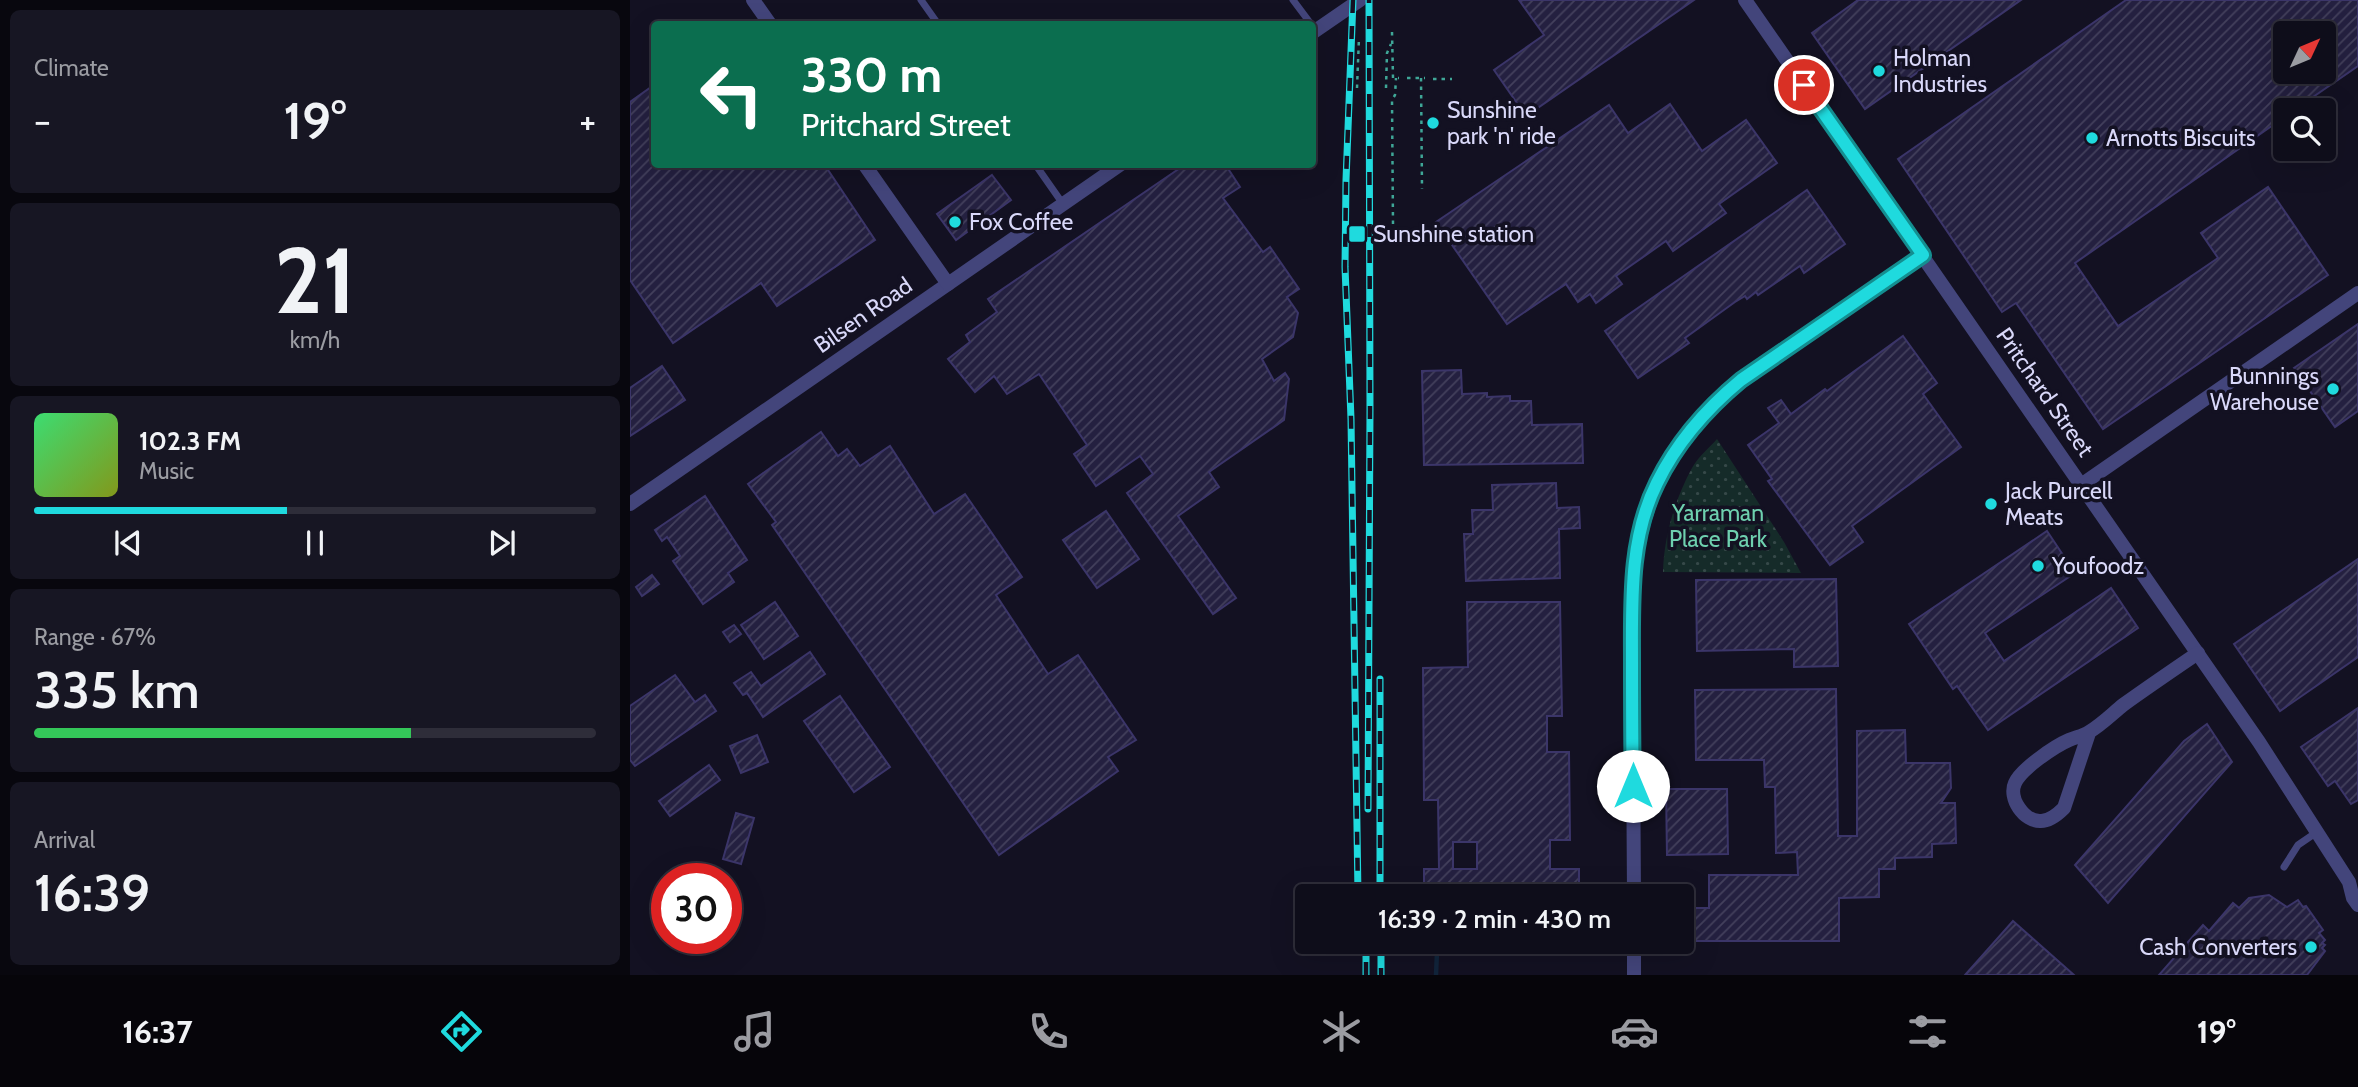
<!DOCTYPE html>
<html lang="en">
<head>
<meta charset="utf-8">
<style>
  :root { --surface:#0e0d1a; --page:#171623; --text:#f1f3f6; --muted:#9b9ca2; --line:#2e2d39; --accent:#1fdade }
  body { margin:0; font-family:Cabin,sans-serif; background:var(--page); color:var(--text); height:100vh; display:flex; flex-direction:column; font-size:26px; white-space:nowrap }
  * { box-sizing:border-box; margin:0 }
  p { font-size:23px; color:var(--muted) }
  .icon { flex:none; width:38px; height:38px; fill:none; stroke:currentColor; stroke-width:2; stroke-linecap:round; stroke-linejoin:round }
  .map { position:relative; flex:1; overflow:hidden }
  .panel { display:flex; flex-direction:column; gap:10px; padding:10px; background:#08070e; width:630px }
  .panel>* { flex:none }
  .banner { position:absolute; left:21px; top:21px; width:665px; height:147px; border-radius:7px; box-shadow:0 7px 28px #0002,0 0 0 2px var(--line); background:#0b6e4f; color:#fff; overflow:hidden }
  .needle { width:46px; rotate:46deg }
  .buttons { position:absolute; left:1643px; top:21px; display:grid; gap:14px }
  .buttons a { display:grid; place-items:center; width:63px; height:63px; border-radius:7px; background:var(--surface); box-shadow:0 7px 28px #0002,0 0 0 2px var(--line); font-size:35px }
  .speed { position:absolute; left:21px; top:863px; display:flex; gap:14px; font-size:35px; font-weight:700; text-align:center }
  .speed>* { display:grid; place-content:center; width:91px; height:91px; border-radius:50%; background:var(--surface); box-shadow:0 7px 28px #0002,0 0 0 2px var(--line); line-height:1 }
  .speed .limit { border:10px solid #d22; background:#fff; color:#111 }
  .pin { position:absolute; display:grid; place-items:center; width:60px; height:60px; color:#fff; margin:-30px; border:4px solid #fff; border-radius:50%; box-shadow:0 2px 7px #0007 }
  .me { position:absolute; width:77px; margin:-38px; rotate:0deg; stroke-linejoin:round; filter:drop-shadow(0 0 5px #0008) }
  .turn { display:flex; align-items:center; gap:24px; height:147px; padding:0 35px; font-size:32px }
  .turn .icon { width:91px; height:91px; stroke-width:2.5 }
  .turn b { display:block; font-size:49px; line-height:60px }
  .big { font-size:52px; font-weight:600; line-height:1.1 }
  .panel .tile { flex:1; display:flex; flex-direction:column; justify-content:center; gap:10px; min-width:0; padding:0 24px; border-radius:10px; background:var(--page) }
  .panel .dial { align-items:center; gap:0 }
  .dial b { font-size:91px; line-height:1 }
  .song { display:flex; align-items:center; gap:21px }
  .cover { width:84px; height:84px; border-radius:10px; background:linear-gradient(135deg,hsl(140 70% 55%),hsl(70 70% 35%)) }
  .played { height:7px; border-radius:4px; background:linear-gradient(90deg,var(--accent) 45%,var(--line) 45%) }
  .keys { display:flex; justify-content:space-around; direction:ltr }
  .heat { display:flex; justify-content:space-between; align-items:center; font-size:38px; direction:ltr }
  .charge { height:10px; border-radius:5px; background:linear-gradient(90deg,#34c759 67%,var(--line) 0) }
  .trip { position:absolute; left:665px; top:884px; width:399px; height:70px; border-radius:7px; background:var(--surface); box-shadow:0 7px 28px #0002,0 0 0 2px var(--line); font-weight:600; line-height:70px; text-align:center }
  .tab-bar { display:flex; height:112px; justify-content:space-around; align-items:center; background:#06050a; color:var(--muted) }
  .tab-bar .icon { width:49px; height:49px }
  .tab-bar .active { color:var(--accent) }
  .tab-bar b { font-size:32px; color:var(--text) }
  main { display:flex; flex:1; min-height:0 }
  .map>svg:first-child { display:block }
  .park { fill:url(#park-dots) }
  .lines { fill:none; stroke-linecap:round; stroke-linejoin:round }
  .stream { stroke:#11243b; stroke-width:4.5 }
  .building { fill:url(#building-hatch); stroke:#3b3569; stroke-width:2; fill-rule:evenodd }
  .path { stroke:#3fa697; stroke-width:2.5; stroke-dasharray:3.5 5; stroke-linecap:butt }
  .service { stroke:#43457b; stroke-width:7 }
  .minor { stroke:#43457b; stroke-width:14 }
  .tertiary { stroke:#43457b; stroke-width:14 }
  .rail-casing { stroke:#1fdade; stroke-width:7 }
  .rail { stroke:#131122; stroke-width:4.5; stroke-dasharray:13; stroke-linecap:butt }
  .route-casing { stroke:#148e90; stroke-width:18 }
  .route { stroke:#1fdade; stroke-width:12 }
  .poi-dot { fill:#1fdade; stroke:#131122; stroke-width:2.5 }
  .labels { text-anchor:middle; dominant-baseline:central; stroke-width:7; stroke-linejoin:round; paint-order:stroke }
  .poi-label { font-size:23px; fill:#d9d8f9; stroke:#131122; text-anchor:start }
  .street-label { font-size:23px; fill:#d9d8f9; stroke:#131122 }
  .park-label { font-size:23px; fill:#6ed0af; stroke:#131122 }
</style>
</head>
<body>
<main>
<section class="panel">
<div class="tile"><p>Climate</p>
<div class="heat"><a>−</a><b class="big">19°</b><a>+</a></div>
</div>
<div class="tile dial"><b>21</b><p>km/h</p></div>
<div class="tile">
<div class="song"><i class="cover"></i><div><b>102.3 FM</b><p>Music</p></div></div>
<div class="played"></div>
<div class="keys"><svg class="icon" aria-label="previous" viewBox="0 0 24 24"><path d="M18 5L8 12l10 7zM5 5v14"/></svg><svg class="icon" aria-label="pause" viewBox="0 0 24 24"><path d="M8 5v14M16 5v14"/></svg><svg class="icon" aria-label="next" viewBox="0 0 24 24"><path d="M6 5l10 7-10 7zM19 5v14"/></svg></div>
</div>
<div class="tile"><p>Range · 67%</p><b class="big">335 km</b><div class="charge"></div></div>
<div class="tile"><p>Arrival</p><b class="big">16:39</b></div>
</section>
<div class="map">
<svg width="1728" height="975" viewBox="0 0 1728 975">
  <defs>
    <pattern id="park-dots" width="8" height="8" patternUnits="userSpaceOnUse" patternTransform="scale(1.75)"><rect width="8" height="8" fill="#152b29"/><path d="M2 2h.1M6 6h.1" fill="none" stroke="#364949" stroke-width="1.8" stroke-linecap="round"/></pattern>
    <pattern id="building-hatch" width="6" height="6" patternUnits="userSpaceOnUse" patternTransform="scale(1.75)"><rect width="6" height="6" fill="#242040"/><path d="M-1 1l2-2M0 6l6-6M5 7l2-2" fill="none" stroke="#43405c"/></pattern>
  </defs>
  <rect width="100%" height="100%" fill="#131122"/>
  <path class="park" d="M 1087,439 L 1154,542 L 1171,573 L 1033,572 C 1034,536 1045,499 1062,468 C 1068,457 1079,448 1087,439 Z"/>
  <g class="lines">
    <path class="stream" d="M 806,975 L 807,952 L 812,942"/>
  </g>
  <g class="building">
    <path d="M 889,0 L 1064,0 L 896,116 L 864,70 L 914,35 Z"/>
    <path d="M 1228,0 L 1391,0 L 1235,109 L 1182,33 Z"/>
    <path d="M 1496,0 L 1728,0 L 1728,66 L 1664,110 L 1656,110 L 1656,116 L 1445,263 L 1488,326 L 1588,258 L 1571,233 L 1638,187 L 1698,275 L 1473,429 L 1386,303 L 1372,312 L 1268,159 ZM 1656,33 L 1694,33 L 1694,72 L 1656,72 Z"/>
    <path d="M 24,85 L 24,164 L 194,164 L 245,240 L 147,306 L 131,283 L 43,343 L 0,280 L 0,102 Z"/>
    <path d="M 1040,104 L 1072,151 L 1116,120 L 1147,163 L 1089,204 L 1096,213 L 1043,251 L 1036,241 L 986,276 L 992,284 L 966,303 L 960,294 L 948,302 L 936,284 L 877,324 L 806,222 L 979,105 L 998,133 Z"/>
    <path d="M 556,164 L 595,164 L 610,187 L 593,198 L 633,252 L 640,247 L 669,289 L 657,297 L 668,313 L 663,337 L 632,359 L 644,381 L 655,373 L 659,379 L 654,420 L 579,472 L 589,487 L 548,516 L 606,598 L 583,614 L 497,493 L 523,474 L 510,456 L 466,486 L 444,454 L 457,445 L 409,374 L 377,394 L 364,376 L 345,392 L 318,359 L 340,342 L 336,335 L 367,312 L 358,299 Z"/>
    <path d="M 362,175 L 381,200 L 326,240 L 307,214 Z"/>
    <path d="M 1177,190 L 1215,244 L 1174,273 L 1170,266 L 1128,295 L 1126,292 L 1117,299 L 1115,296 L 1105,302 L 1055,338 L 1059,343 L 1008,378 L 975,331 Z"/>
    <path d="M 1728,324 L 1728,411 L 1705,427 L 1664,368 Z"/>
    <path d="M 1273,336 L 1307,383 L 1293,394 L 1331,447 L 1222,526 L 1233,542 L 1200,565 L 1138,481 L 1142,479 L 1118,445 L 1149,423 L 1138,408 L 1151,400 L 1161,414 L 1195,389 L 1197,391 Z"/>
    <path d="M 32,366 L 55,400 L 0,436 L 0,388 Z"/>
    <path d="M 831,370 L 832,394 L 857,393 L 857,397 L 880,396 L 880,401 L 901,401 L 902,425 L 952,424 L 953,463 L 794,465 L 792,371 Z"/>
    <path d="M 191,432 L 208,456 L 217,449 L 230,466 L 260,446 L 304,514 L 335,494 L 392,577 L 366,595 L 418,674 L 448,655 L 506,740 L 478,757 L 488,771 L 369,855 L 142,525 L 146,522 L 118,484 Z"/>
    <path d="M 926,483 L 927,508 L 949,507 L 950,528 L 929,529 L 930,578 L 836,581 L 834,534 L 843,534 L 842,510 L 863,510 L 862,485 Z"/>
    <path d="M 75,496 L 117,560 L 98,573 L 104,582 L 73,604 L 43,561 L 50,556 L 37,537 L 32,541 L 25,530 Z"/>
    <path d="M 476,511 L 509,559 L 467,588 L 433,540 Z"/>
    <path d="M 1417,531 L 1445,573 L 1355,633 L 1374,661 L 1481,588 L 1508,628 L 1358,730 L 1327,686 L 1323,689 L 1279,624 Z"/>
    <path d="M 1728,559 L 1728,657 L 1650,711 L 1604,644 Z"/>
    <path d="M 22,575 L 29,584 L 12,596 L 6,587 Z"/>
    <path d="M 1206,579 L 1208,666 L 1164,667 L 1164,649 L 1067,651 L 1066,580 Z"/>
    <path d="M 145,602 L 168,636 L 134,659 L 111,625 Z"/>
    <path d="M 837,602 L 930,602 L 932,716 L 917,716 L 917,752 L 939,752 L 940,840 L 920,840 L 920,869 L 949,869 L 949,896 L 794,896 L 794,869 L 809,869 L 808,800 L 794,800 L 793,668 L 838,667 ZM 823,842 L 847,842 L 847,869 L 823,869 Z"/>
    <path d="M 104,625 L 111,634 L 100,642 L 93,632 Z"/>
    <path d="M 180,652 L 195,674 L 133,717 L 117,693 L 113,695 L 104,683 L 121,672 L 131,686 Z"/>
    <path d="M 45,675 L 65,702 L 75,695 L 86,711 L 5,766 L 0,760 L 0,706 Z"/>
    <path d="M 1206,689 L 1208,836 L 1227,836 L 1227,731 L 1275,730 L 1276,763 L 1320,763 L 1321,788 L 1311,803 L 1325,803 L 1326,843 L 1302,844 L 1302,857 L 1265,858 L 1265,869 L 1249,869 L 1249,897 L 1209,898 L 1209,941 L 1057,941 L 1056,908 L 1079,908 L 1079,875 L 1168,875 L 1167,852 L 1146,853 L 1145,787 L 1135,787 L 1134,760 L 1066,760 L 1065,690 Z"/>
    <path d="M 210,696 L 260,767 L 224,792 L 174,721 Z"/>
    <path d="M 1728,708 L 1728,800 L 1721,804 L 1705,781 L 1698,786 L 1671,747 Z"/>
    <path d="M 1577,724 L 1602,762 L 1478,903 L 1445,865 L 1554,741 Z"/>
    <path d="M 127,735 L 138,762 L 111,773 L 100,746 Z"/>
    <path d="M 79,765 L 90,780 L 40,816 L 29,801 Z"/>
    <path d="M 1036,789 L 1097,789 L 1098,854 L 1037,855 Z"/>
    <path d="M 106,813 L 124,818 L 111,864 L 93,859 Z"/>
    <path d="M 1639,895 L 1657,907 L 1668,900 L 1673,907 L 1676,906 L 1693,930 L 1689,933 L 1695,940 L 1692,943 L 1695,945 L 1692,948 L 1695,951 L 1677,975 L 1529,975 L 1573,925 L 1579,931 L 1603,903 L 1609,908 L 1619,898 Z"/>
    <path d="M 1383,921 L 1444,975 L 1335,975 Z"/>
  </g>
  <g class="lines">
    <g class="path">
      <path d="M 762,32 L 763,78 L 769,78"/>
      <path d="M 777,78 L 795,78"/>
      <path d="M 791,78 L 792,189"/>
      <path d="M 803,79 L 822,79"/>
      <path d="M 727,88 L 729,37"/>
      <path d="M 756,88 L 757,53 L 761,44"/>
      <path d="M 763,224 L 762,100 L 765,95 L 766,78"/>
    </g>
    <g class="service">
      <path d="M 291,0 L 308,24"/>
      <path d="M 663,0 L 681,24"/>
      <path d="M 405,164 L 433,204"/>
      <path d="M 1654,867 L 1668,845 L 1687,832"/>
    </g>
    <g class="minor">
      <path d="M 1115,0 L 1629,742 L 1719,882 L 1723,898 L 1728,905"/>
      <path d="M 1451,485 L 1728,293"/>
      <path d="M 0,504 L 318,284"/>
      <path d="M 1459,733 L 1434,808 C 1428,814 1420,821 1411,821 C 1394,822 1378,798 1385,783 C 1391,769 1425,746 1439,740 C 1446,737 1453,736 1459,732 C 1471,725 1482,714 1493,705 C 1518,687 1543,670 1568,653"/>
      <path d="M 1004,896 L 1002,583 C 1013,493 1042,438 1111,380 L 1292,255"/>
      <path d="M 1004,942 L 1004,975"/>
    </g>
    <g class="tertiary">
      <path d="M 123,0 L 140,24"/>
      <path d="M 682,33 L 730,0"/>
      <path d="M 234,164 L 318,284 L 491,164"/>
    </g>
    <g class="rail-casing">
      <g id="rail">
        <path d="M 723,0 L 716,180 L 715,267 L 721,419 L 728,896"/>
        <path d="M 750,679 L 750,896"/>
        <path d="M 738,809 L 740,409 L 739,0"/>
        <path d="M 751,942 L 751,975"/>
        <path d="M 736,975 L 736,942"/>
      </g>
    </g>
    <use href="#rail" class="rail"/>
  </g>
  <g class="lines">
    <g class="route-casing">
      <path id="route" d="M 1003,786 C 1002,745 1002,704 1002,663 C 1002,602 999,539 1027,483 C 1047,442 1076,409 1111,380 L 1293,255 L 1174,85"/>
    </g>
    <use href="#route" class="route"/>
  </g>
  <g class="poi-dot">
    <circle cx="1249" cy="71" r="7"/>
    <circle cx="803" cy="123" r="7"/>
    <circle cx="1462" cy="138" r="7"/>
    <circle cx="325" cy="222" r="7"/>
    <rect x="718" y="225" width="18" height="18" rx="3.5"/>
    <circle cx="1703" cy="389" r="7"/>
    <circle cx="1361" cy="504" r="7"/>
    <circle cx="1408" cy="566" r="7"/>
    <circle cx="1681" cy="947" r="7"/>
  </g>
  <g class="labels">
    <g class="poi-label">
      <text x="1263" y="58">Holman<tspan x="1263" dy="26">Industries</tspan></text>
      <text x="817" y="110">Sunshine<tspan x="817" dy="26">park 'n' ride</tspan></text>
      <text x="1476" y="138">Arnotts Biscuits</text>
      <text x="339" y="222">Fox Coffee</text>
      <text x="743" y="234">Sunshine station</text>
      <text x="1689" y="376" text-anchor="end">Bunnings<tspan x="1689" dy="26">Warehouse</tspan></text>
      <text x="1375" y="491">Jack Purcell<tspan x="1375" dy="26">Meats</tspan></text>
      <text x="1422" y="566">Youfoodz</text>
      <text x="1667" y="947" text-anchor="end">Cash Converters</text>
    </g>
    <g class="street-label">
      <text transform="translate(233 315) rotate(-35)">Bilsen Road</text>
      <text transform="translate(1415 392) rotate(55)">Pritchard Street</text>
    </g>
    <g class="park-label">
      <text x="1088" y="513">Yarraman<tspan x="1088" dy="26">Place Park</tspan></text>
    </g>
  </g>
</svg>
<div class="buttons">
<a><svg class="needle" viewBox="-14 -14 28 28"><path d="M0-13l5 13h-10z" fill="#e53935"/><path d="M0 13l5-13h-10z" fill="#9b9ca2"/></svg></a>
<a><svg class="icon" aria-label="search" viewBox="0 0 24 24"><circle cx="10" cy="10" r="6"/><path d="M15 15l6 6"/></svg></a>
</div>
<div class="speed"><div class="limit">30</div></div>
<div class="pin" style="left:1174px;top:85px;background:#d93025"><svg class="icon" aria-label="arrive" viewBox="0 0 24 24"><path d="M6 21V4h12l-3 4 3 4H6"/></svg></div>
<svg class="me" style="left:1003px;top:786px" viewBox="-20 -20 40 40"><circle r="19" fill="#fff"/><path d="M0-13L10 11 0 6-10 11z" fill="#1fdade"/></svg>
<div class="trip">16:39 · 2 min · 430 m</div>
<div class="banner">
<div class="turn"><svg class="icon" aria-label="left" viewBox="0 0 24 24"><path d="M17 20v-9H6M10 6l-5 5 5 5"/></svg><div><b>330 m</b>Pritchard Street</div></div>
</div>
</div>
</main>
<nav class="tab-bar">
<b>16:37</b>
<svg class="icon active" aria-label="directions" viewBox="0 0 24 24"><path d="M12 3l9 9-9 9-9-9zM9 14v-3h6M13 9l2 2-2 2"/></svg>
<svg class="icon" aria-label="music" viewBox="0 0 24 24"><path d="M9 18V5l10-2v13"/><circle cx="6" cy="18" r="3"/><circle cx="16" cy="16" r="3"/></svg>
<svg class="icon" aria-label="phone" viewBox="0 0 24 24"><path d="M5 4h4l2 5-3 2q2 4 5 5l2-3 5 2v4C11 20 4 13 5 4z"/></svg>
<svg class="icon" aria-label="climate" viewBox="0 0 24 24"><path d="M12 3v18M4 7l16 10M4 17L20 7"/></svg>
<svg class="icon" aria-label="car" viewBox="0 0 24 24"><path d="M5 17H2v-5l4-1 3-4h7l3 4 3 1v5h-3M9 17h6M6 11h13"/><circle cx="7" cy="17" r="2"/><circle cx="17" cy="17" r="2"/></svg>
<svg class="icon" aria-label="filters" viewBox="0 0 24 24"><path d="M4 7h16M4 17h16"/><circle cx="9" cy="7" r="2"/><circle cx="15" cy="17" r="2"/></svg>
<b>19°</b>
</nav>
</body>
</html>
